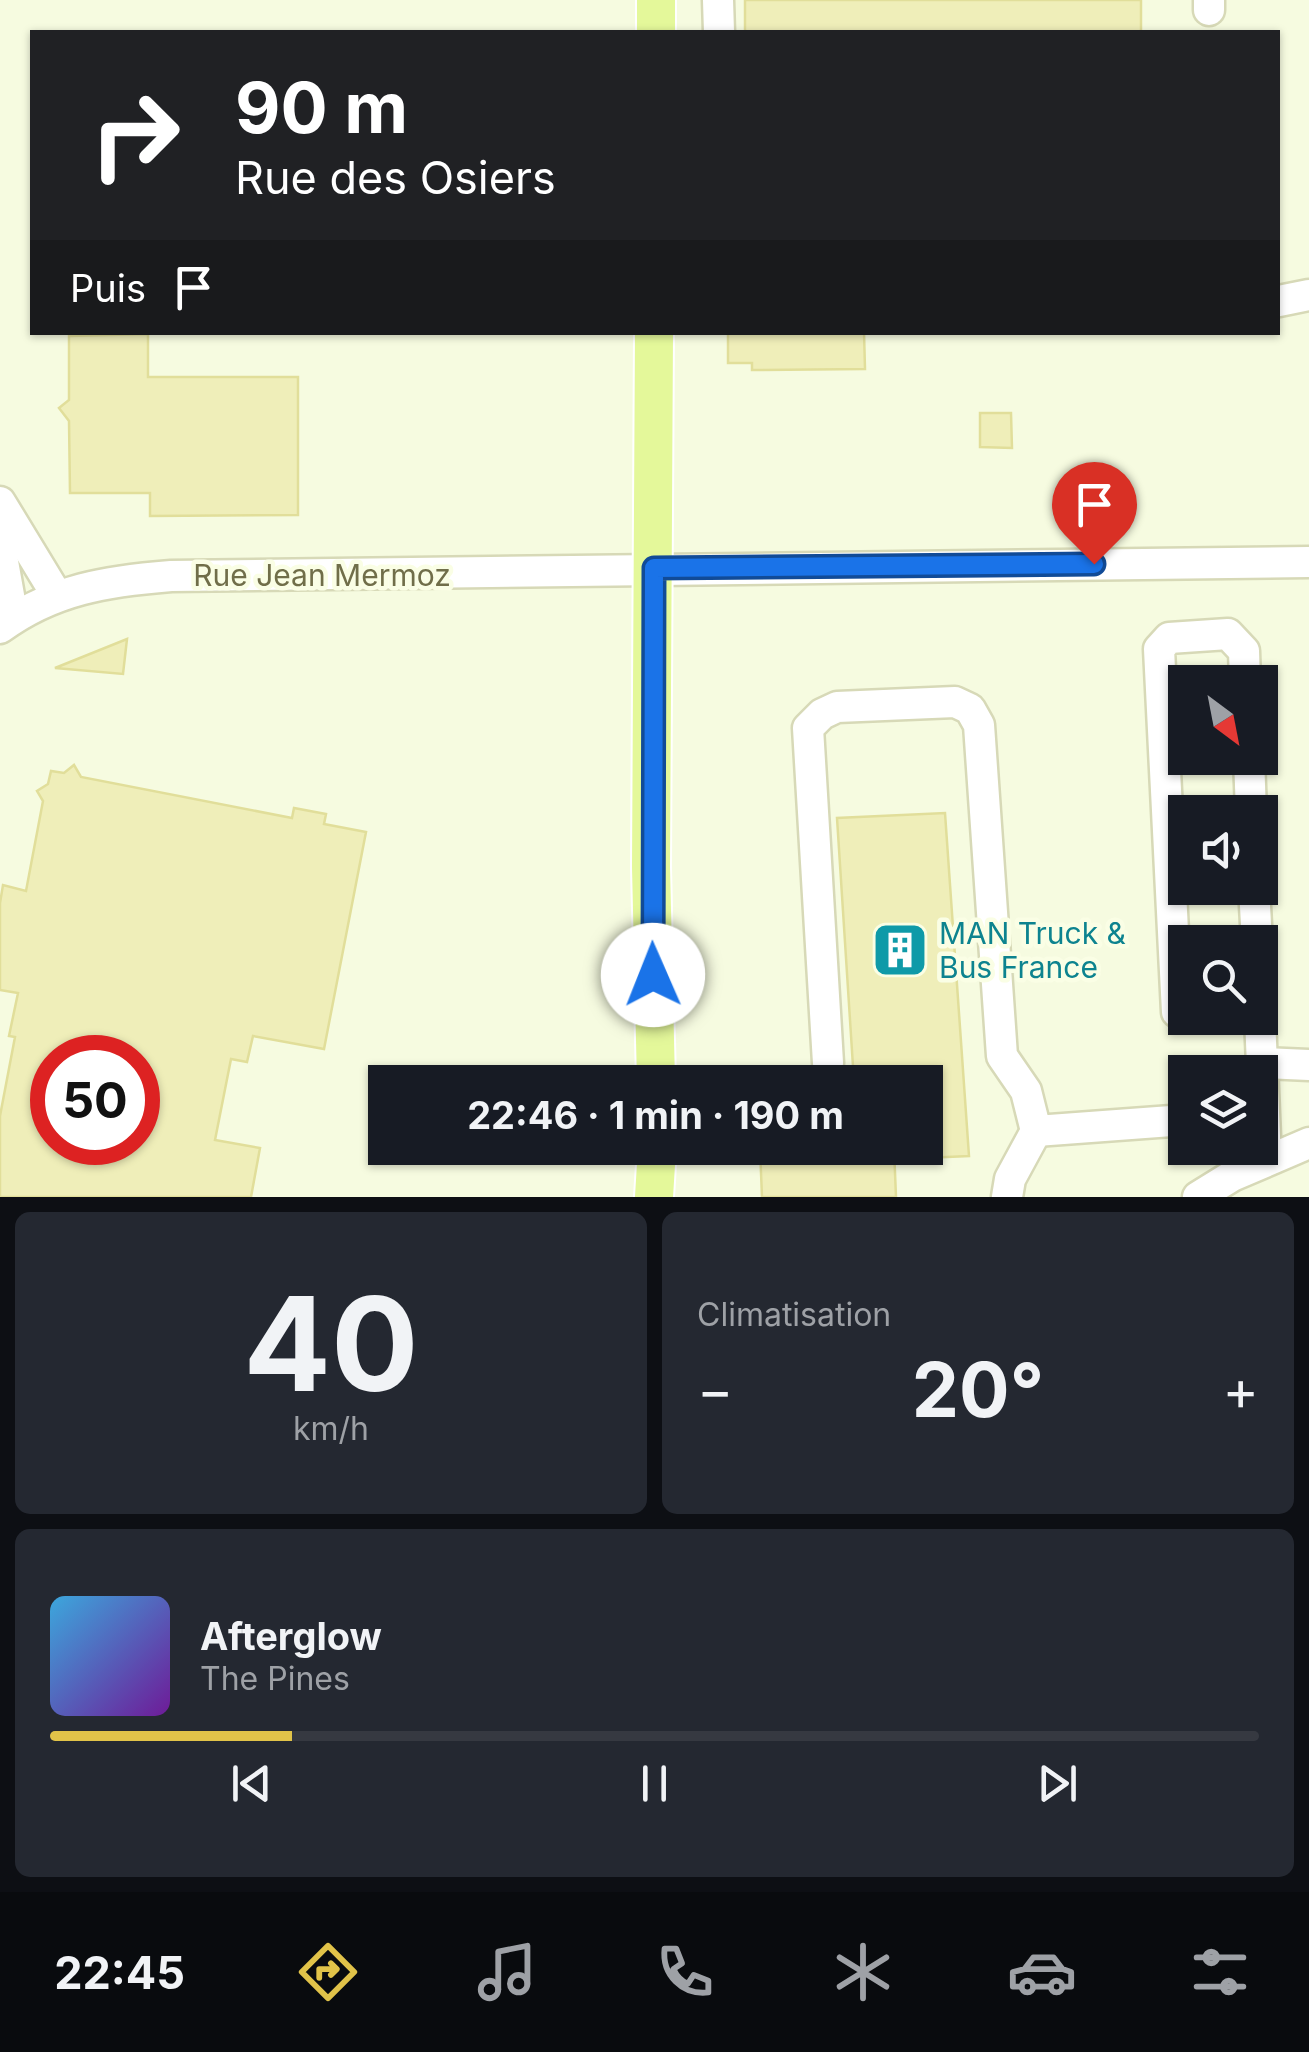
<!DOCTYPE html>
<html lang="fr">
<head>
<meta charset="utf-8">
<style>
  :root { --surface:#171b24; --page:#242831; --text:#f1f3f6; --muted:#9ea1a6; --line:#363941; --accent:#e1c349 }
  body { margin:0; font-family:Inter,sans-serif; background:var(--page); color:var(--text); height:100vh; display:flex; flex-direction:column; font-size:38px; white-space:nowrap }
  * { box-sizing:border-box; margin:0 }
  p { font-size:32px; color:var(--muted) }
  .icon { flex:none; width:55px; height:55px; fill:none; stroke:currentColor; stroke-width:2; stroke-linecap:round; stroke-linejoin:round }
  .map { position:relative; height:1197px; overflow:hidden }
  .drawer { display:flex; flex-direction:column; gap:15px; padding:15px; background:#0d0f14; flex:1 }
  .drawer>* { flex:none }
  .guide { position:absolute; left:30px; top:30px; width:1250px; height:305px; border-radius:0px; box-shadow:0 2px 8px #0004; background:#202124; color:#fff; overflow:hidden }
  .needle { width:65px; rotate:148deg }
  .buttons { position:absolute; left:1168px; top:665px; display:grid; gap:20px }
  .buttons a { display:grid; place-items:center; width:110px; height:110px; border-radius:0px; background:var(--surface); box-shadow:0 2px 8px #0004; font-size:50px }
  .speed { position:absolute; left:30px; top:1035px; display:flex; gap:20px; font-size:50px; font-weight:700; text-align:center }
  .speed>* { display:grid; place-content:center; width:130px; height:130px; border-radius:50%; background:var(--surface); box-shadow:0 2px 8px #0004; line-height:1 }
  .speed .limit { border:15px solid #d22; background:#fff; color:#111 }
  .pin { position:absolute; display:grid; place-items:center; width:85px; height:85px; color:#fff; margin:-102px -42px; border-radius:50% 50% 50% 0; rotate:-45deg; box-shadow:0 0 10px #0007 }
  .pin .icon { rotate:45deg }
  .me { position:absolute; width:110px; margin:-55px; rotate:359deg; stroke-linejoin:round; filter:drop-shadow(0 0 8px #0008) }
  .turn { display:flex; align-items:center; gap:35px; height:210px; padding:0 40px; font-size:45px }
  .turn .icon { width:130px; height:130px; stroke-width:2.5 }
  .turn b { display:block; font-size:70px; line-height:85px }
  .then { display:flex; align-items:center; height:95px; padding:0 40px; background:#0003; gap:20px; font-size:38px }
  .big { font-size:75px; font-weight:700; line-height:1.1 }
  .drawer .card { flex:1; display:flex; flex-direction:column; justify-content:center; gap:15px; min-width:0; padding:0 35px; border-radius:15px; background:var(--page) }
  .drawer .dial { align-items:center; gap:0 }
  .dial b { font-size:130px; line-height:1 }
  .song { display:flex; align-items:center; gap:30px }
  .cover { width:120px; height:120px; border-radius:15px; background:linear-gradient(135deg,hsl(200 70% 55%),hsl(280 70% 35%)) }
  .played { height:10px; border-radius:5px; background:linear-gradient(90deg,var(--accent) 20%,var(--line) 20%) }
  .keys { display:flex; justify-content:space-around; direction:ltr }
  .heat { display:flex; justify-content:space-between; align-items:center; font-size:55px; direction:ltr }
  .drawer .tiles { flex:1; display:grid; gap:15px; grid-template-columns:1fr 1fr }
  .card:last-child { grid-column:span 2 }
  .trip { position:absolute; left:368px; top:1065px; width:575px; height:100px; border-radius:0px; background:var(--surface); box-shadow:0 2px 8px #0004; font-weight:700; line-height:100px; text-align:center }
  .tab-bar { display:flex; height:160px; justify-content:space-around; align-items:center; background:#090b0e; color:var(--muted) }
  .tab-bar .icon { width:70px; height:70px }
  .tab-bar .selected { color:var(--accent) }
  .tab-bar b { font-size:45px; color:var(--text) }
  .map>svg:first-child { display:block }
  .building { fill:#efeeb9; stroke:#e1de9a; stroke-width:2.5; fill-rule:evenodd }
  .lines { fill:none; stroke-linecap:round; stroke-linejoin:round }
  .minor-casing { stroke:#d7d9b7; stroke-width:35 }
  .major-casing { stroke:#fff; stroke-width:42 }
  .minor { stroke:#fff; stroke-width:30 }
  .major { stroke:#e4f89a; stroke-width:38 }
  .route-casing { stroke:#114b97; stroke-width:25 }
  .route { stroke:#1a73e8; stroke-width:18 }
  .labels { text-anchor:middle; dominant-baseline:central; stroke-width:9; stroke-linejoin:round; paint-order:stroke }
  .street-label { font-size:30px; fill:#706e49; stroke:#fafee5 }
  .culture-label { font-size:30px; fill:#0d838f; stroke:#fafee5; text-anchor:start }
</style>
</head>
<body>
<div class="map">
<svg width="1309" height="1197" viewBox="0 0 1309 1197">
  <rect width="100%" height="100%" fill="#f6fbe0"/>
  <g class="building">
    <rect x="745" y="0" width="396" height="32"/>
    <path d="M 728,332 L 864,332 L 865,369 L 752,370 L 752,363 L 728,363 Z"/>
    <path d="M 148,334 L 148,377 L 298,377 L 298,515 L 150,516 L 150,493 L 70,493 L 69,421 L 59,408 L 69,400 L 69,336 Z"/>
    <path d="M 980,413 L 1011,413 L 1012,448 L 980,447 Z"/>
    <path d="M 127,639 L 123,674 L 55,668 Z"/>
    <path d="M 74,765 L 81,777 L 292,818 L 294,808 L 326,814 L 324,824 L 366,832 L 324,1049 L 253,1036 L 247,1062 L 231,1059 L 215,1140 L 260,1148 L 251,1197 L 0,1197 L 0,1116 L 15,1037 L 9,1036 L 18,993 L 0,990 L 0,903 L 3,885 L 26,891 L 43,801 L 37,791 L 48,784 L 51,771 L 64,773 ZM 52,1058 L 138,1058 L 138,1142 L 52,1142 Z"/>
    <path d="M 945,813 L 969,1156 L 925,1158 L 925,1082 L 854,1082 L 837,818 Z"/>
    <path d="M 760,1148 L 894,1148 L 896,1197 L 762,1197 Z"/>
  </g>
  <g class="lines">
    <g class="minor-casing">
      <g id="minor">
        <path d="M 718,0 L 719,32"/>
        <path d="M 1209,10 L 1209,0"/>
        <path d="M 1279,301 L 1309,295"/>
        <path d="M 0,502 L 56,594"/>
        <path d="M 0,545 L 13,618"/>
        <path d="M 0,628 C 53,589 108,581 171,576 L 1309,562"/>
        <path d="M 1249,758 L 1251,812"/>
        <path d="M 1254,888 L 1257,942"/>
        <path d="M 1177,1012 L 1159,649 L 1169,638 L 1228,634 L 1244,651 L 1245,682"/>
        <path d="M 1260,1018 L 1266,1160"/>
        <path d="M 828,1063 L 808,728 L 822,714 L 837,707 L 955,702 L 970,709 L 979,725 L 1002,1056 L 1026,1091 L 1036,1131 L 1185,1120"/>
        <path d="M 1262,1063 L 1309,1065"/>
        <path d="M 1007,1197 L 1010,1179 L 1036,1131"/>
        <path d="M 1198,1197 L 1232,1176 L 1309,1143"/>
      </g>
    </g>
    <g class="major-casing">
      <g id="major">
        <path d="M 656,32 L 656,0"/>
        <path d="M 654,332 L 651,867 L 656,1082"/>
        <path d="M 654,1197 L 657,1148"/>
      </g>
    </g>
    <use href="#minor" class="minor"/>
    <use href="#major" class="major"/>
  </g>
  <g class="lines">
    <g class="route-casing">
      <path id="route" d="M 653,975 L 654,568 L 1094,564"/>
    </g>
    <use href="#route" class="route"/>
  </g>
  <defs>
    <g id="building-square" transform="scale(2.875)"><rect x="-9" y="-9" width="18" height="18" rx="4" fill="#0f9aa8" stroke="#fafee5"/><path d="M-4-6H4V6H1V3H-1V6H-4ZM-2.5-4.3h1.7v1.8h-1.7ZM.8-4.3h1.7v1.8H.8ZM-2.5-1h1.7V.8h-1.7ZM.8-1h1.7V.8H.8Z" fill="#fff"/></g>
  </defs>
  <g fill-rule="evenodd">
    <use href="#building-square" x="900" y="950"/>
  </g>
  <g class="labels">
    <g class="street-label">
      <text x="322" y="575">Rue Jean Mermoz</text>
    </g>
    <g class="culture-label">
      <text x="939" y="933">MAN Truck &amp;<tspan x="939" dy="34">Bus France</tspan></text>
    </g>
  </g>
</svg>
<div class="buttons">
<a><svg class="needle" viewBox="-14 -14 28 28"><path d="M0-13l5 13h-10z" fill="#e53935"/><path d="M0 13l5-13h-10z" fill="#9ea1a6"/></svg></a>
<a><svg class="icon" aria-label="sound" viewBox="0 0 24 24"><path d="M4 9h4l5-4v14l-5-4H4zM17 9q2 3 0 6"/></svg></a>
<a><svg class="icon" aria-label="search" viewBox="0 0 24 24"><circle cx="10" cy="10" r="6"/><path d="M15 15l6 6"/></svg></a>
<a><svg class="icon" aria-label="layers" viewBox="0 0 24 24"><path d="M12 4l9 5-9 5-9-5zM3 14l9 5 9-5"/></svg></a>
</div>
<div class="speed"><div class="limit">50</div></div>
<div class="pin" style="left:1094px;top:564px;background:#d93025"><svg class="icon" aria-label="arrive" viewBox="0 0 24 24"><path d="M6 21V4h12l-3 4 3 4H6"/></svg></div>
<svg class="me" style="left:653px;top:975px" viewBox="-20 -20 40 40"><circle r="19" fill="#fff"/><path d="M0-13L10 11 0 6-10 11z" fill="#1a73e8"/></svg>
<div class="trip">22:46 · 1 min · 190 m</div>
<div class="guide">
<div class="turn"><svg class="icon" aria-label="right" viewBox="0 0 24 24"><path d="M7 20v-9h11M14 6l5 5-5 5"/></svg><div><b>90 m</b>Rue des Osiers</div></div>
<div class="then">Puis<svg class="icon" aria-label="arrive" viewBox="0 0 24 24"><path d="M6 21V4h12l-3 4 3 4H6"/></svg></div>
</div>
</div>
<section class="drawer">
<div class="tiles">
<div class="card dial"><b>40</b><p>km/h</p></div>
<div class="card"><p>Climatisation</p>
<div class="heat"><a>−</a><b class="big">20°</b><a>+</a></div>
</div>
<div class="card">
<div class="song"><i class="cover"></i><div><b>Afterglow</b><p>The Pines</p></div></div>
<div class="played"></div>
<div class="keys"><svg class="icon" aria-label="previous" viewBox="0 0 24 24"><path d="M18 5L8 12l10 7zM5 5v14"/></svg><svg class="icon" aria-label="pause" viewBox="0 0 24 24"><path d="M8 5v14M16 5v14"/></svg><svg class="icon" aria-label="next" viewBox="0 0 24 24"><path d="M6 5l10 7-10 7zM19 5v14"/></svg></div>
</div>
</div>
</section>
<nav class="tab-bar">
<b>22:45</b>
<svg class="icon selected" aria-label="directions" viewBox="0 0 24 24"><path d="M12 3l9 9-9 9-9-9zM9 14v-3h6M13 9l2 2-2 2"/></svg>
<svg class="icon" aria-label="music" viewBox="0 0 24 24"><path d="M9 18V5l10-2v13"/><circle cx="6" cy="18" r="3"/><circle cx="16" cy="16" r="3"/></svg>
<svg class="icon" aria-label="phone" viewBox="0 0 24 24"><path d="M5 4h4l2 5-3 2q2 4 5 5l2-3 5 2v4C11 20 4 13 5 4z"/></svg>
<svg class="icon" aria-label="climate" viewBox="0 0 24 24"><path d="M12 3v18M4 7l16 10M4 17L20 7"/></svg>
<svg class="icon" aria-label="car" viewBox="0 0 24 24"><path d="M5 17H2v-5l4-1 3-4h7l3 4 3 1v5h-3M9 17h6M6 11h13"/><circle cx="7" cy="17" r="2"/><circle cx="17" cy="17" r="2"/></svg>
<svg class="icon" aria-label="filters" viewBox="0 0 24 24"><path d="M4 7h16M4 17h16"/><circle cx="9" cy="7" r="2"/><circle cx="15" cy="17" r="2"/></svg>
</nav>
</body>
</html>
